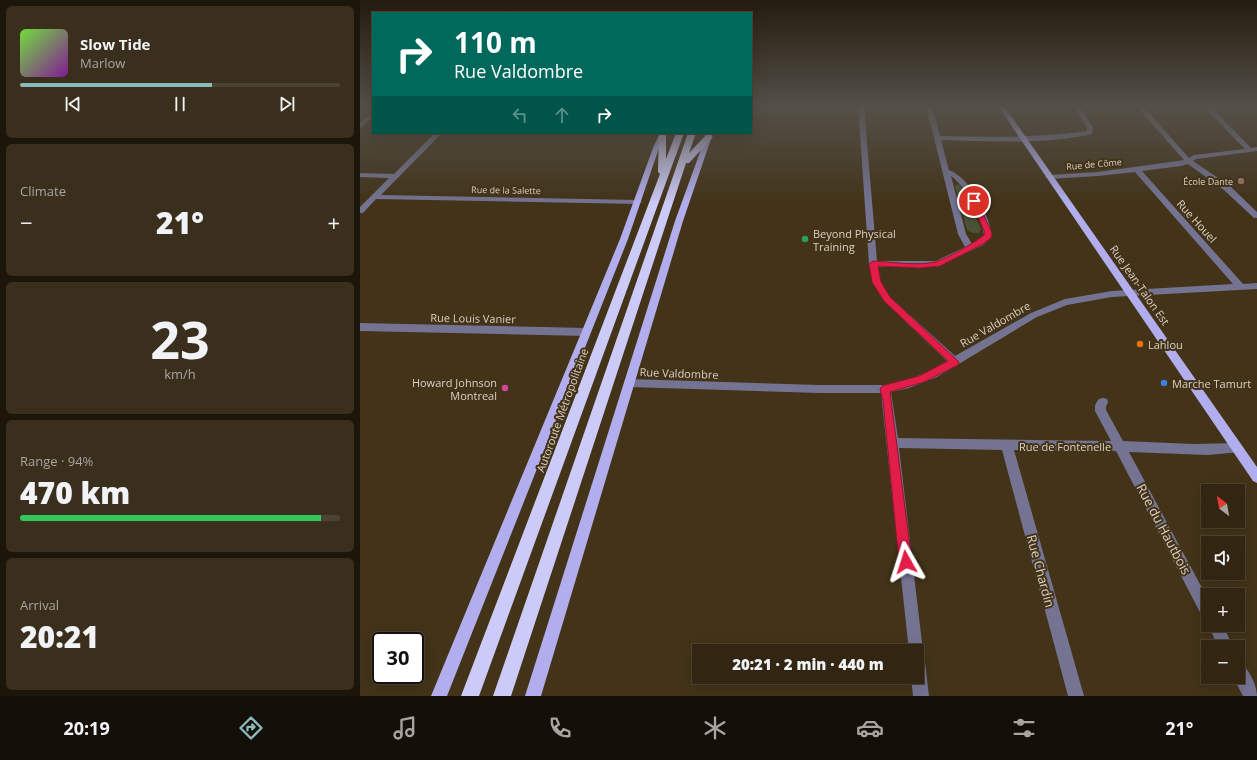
<!DOCTYPE html>
<html lang="en">
<head>
<meta charset="utf-8">
<style>
  :root { --surface:#322613; --page:#3a2e1c; --text:#f1f3f6; --muted:#a8a5a0; --line:#4d4333; --accent:#8bbbb9 }
  body { margin:0; font-family:"Open Sans",sans-serif; background:var(--page); color:var(--text); height:100vh; display:flex; flex-direction:column; font-size:15px; white-space:nowrap }
  * { box-sizing:border-box; margin:0 }
  p { font-size:13px; color:var(--muted) }
  .icon { flex:none; width:22px; height:22px; fill:none; stroke:currentColor; stroke-width:2; stroke-linecap:round; stroke-linejoin:round }
  .map { position:relative; flex:1; overflow:hidden }
  .panel { display:flex; flex-direction:column; gap:6px; padding:6px; background:#1c150a; width:360px }
  .panel>* { flex:none }
  .top-card { position:absolute; left:12px; top:12px; width:380px; height:122px; border-radius:0px; box-shadow:0 4px 16px #0002,0 0 0 1px var(--line); background:#00695c; color:#fff; overflow:hidden }
  .needle { width:26px; rotate:329deg }
  .controls { position:absolute; left:841px; top:484px; display:grid; gap:8px }
  .controls a { display:grid; place-items:center; width:44px; height:44px; border-radius:0px; background:var(--surface); box-shadow:0 4px 16px #0002,0 0 0 1px var(--line); font-size:20px }
  .speed { position:absolute; left:12px; top:632px; display:flex; gap:8px; font-size:20px; font-weight:700; text-align:center }
  .speed>* { display:grid; place-content:center; width:52px; height:52px; border-radius:50%; background:var(--surface); box-shadow:0 4px 16px #0002,0 0 0 1px var(--line); line-height:1 }
  .speed .limit { border:2px solid #111; border-radius:6px; background:#fff; color:#111 }
  .pin { position:absolute; display:grid; place-items:center; width:34px; height:34px; color:#fff; margin:-17px; border:2px solid #fff; border-radius:50%; box-shadow:0 1px 4px #0007 }
  .me { position:absolute; width:44px; margin:-22px; rotate:354deg; stroke-linejoin:round; filter:drop-shadow(0 0 3px #0008) }
  .turn { display:flex; align-items:center; gap:14px; height:84px; padding:0 16px; font-size:18px }
  .turn .icon { width:52px; height:52px; stroke-width:2.5 }
  .turn b { display:block; font-size:28px; line-height:34px }
  .lanes { display:flex; align-items:center; height:38px; padding:0 16px; background:#0003; justify-content:center; gap:20px; direction:ltr }
  .lanes .off { opacity:.35 }
  .big { font-size:30px; font-weight:800; line-height:1.1 }
  .panel .card { flex:1; display:flex; flex-direction:column; justify-content:center; gap:6px; min-width:0; padding:0 14px; border-radius:6px; background:var(--page) }
  .panel .dial { align-items:center; gap:0 }
  .dial b { font-size:52px; line-height:1 }
  .song { display:flex; align-items:center; gap:12px }
  .cover { width:48px; height:48px; border-radius:6px; background:linear-gradient(135deg,hsl(100 70% 55%),hsl(290 70% 35%)) }
  .played { height:4px; border-radius:2px; background:linear-gradient(90deg,var(--accent) 60%,var(--line) 60%) }
  .keys { display:flex; justify-content:space-around; direction:ltr }
  .heat { display:flex; justify-content:space-between; align-items:center; font-size:22px; direction:ltr }
  .charge { height:6px; border-radius:3px; background:linear-gradient(90deg,#34c759 94%,var(--line) 0) }
  .trip { position:absolute; left:332px; top:644px; width:232px; height:40px; border-radius:0px; background:var(--surface); box-shadow:0 4px 16px #0002,0 0 0 1px var(--line); font-weight:800; line-height:40px; text-align:center }
  .menu { display:flex; height:64px; justify-content:space-around; align-items:center; background:#140f08; color:var(--muted) }
  .menu .icon { width:28px; height:28px }
  .menu .current { color:var(--accent) }
  .menu b { font-size:18px; color:var(--text) }
  main { display:flex; flex:1; min-height:0 }
  .map>svg:first-child { display:block }
  .green { fill:#4a5337 }
  .lines { fill:none; stroke-linecap:round; stroke-linejoin:round }
  .minor { fill:#747392; fill-rule:evenodd }
  .major { fill:#b2aeed; fill-rule:evenodd }
  .highway { fill:#cccaf7; fill-rule:evenodd }
  .route { fill:#e11d48; stroke:#92132f }
  .education-dot { fill:#8d6e63; stroke:#423319; stroke-width:1.5 }
  .leisure-dot { fill:#2e9e5b; stroke:#423319; stroke-width:1.5 }
  .food-dot { fill:#e8710a; stroke:#423319; stroke-width:1.5 }
  .shop-dot { fill:#3f7fe0; stroke:#423319; stroke-width:1.5 }
  .hotel-dot { fill:#d1479c; stroke:#423319; stroke-width:1.5 }
  .labels { text-anchor:middle; dominant-baseline:central; stroke-width:4; stroke-linejoin:round; paint-order:stroke }
  .far-street-label { font-size:9px; fill:#dbd1c2; stroke:#423319 }
  .far-poi-label { font-size:9px; fill:#dbd1c2; stroke:#423319; text-anchor:end }
  .street-label { font-size:11px; fill:#dbd1c2; stroke:#423319 }
  .poi-label { font-size:11px; fill:#dbd1c2; stroke:#423319; text-anchor:start }
  .near-street-label { font-size:13px; fill:#dbd1c2; stroke:#423319 }
</style>
</head>
<body>
<main>
<section class="panel">
<div class="card">
<div class="song"><i class="cover"></i><div><b>Slow Tide</b><p>Marlow</p></div></div>
<div class="played"></div>
<div class="keys"><svg class="icon" aria-label="previous" viewBox="0 0 24 24"><path d="M18 5L8 12l10 7zM5 5v14"/></svg><svg class="icon" aria-label="pause" viewBox="0 0 24 24"><path d="M8 5v14M16 5v14"/></svg><svg class="icon" aria-label="next" viewBox="0 0 24 24"><path d="M6 5l10 7-10 7zM19 5v14"/></svg></div>
</div>
<div class="card"><p>Climate</p>
<div class="heat"><a>−</a><b class="big">21°</b><a>+</a></div>
</div>
<div class="card dial"><b>23</b><p>km/h</p></div>
<div class="card"><p>Range · 94%</p><b class="big">470 km</b><div class="charge"></div></div>
<div class="card"><p>Arrival</p><b class="big">20:21</b></div>
</section>
<div class="map">
<svg width="897" height="696" viewBox="0 0 897 696">
  <rect width="100%" height="100%" fill="#423319"/>
  <path class="green" d="M 598,184 L 601,186 L 621,229 L 619,233 L 613,233 L 607,230 L 595,186 Z"/>
  <g class="lines">
    <g class="minor">
      <path d="M 498,106 L 504,106 L 517,261 L 576,261 L 605,247 L 598,234 L 566,106 L 572,106 L 580,136 C 629,137 678,138 727,131 L 727,128 L 714,106 L 720,106 L 733,128 L 732,134 C 683,145 631,141 581,140 L 589,170 C 610,178 629,214 632,236 L 623,245 L 577,267 L 518,267 L 521,283 L 530,297 L 595,356 L 671,313 L 705,299 L 752,291 L 873,284 L 775,172 L 738,176 L 689,179 L 685,177 L 689,175 L 738,172 L 824,160 L 776,106 L 783,106 L 829,158 L 834,155 L 885,149 L 843,106 L 850,106 L 891,148 L 897,147 L 897,151 L 836,159 L 833,161 L 870,186 L 897,212 L 897,218 L 894,218 L 864,190 L 828,164 L 821,166 L 782,171 L 883,284 L 897,283 L 897,289 L 752,297 L 707,305 L 677,317 L 577,377 L 549,388 L 531,392 L 538,438 L 751,441 L 735,411 L 735,406 C 737,400 740,396 747,399 L 748,402 L 746,407 L 746,410 L 763,441 L 834,444 L 877,443 L 881,444 L 883,448 L 881,452 L 848,455 L 769,452 L 848,599 L 848,620 L 843,618 L 756,451 L 654,450 L 724,696 L 708,696 L 642,450 L 539,448 L 563,651 L 561,656 L 565,662 L 569,696 L 553,696 L 551,677 L 557,677 L 557,651 L 549,651 L 521,393 L 459,393 L 269,387 L 265,386 L 264,383 L 265,380 L 269,379 L 459,385 L 525,385 L 548,380 L 569,371 L 587,361 L 524,301 L 513,283 L 509,264 ZM 591,176 C 606,186 622,218 624,235 L 612,244 L 606,234 Z"/>
      <path d="M 13,112 L 13,117 L 0,128 L 0,123 Z"/>
      <path d="M 75,133 L 82,133 L 21,195 L 278,200 L 282,202 L 278,204 L 16,199 L 3,213 L 0,213 L 0,207 L 29,178 L 0,177 L 0,173 L 34,174 Z"/>
      <path d="M 0,323 L 226,328 L 229,329 L 231,332 L 229,335 L 226,336 L 0,331 Z"/>
      <path d="M 848,624 L 863,625 L 873,647 L 858,647 Z"/>
      <path d="M 878,662 C 888,666 897,685 897,696 L 883,696 L 873,677 L 878,677 Z"/>
    </g>
    <g class="major">
      <path d="M 638,106 L 644,106 L 897,467 L 897,483 L 893,481 Z"/>
      <path d="M 300,133 L 306,133 L 299,148 L 268,239 L 87,696 L 71,696 L 260,239 L 293,148 Z"/>
      <path d="M 347,133 L 353,133 L 323,221 L 181,696 L 165,696 L 315,221 Z"/>
    </g>
    <g class="highway">
      <path d="M 299,133 L 303,133 L 306,135 L 306,159 L 316,133 L 324,133 L 119,696 L 101,696 L 300,174 L 298,172 Z"/>
      <path d="M 328,133 L 336,133 L 329,153 L 346,135 L 349,135 L 353,137 L 329,163 L 326,163 L 151,696 L 133,696 Z"/>
    </g>
  </g>
  <linearGradient id="sky" x2="0" y2="1"><stop stop-color="#241c0e"/><stop offset="0.52" stop-color="#545049"/><stop offset="1" stop-color="#545049" stop-opacity="0"/></linearGradient>
  <rect width="897" height="204" fill="url(#sky)"/>
  <path class="route" d="M 614,199 L 617,201 L 632,233 L 631,238 L 623,244 L 580,266 L 560,268 L 518,266 L 521,282 L 530,297 L 599,362 L 598,365 L 564,382 L 530,392 L 552,562 L 550,566 L 546,568 L 541,566 L 539,562 L 523,401 L 520,389 L 522,386 L 525,385 L 559,376 L 588,361 L 524,301 L 512,282 L 509,264 L 513,261 C 531,262 558,266 575,262 C 586,259 616,242 624,235 L 625,233 L 611,201 Z"/>
  <circle class="education-dot" cx="881" cy="181" r="4"/>
  <circle class="leisure-dot" cx="445" cy="239" r="4"/>
  <circle class="food-dot" cx="780" cy="344" r="4"/>
  <circle class="shop-dot" cx="804" cy="383" r="4"/>
  <circle class="hotel-dot" cx="145" cy="388" r="4"/>
  <g class="labels">
    <g class="far-street-label">
      <text transform="translate(734 164) rotate(-5)">Rue de Côme</text>
      <text transform="translate(146 190) rotate(1)">Rue de la Salette</text>
    </g>
    <g class="far-poi-label">
      <text x="873" y="181">École Dante</text>
    </g>
    <g class="street-label">
      <text transform="translate(837 221) rotate(48)">Rue Houel</text>
      <text transform="translate(780 285) rotate(55)">Rue Jean-Talon Est</text>
      <text transform="translate(113 318) rotate(1)">Rue Louis Vanier</text>
      <text transform="translate(635 324) rotate(-30)">Rue Valdombre</text>
      <text transform="translate(319 373) rotate(2)">Rue Valdombre</text>
      <text transform="translate(202 410) rotate(-70)">Autoroute Métropolitaine</text>
      <text x="705" y="446">Rue de Fontenelle</text>
    </g>
    <g class="poi-label">
      <text x="453" y="233">Beyond Physical<tspan x="453" dy="13">Training</tspan></text>
      <text x="788" y="344">Lahlou</text>
      <text x="137" y="382" text-anchor="end">Howard Johnson<tspan x="137" dy="13">Montreal</tspan></text>
      <text x="812" y="383">Marche Tamurt</text>
    </g>
    <g class="near-street-label">
      <text transform="translate(804 529) rotate(62)">Rue du Hautbois</text>
      <text transform="translate(681 571) rotate(75)">Rue Chardin</text>
    </g>
  </g>
</svg>
<div class="controls">
<a><svg class="needle" viewBox="-14 -14 28 28"><path d="M0-13l5 13h-10z" fill="#e53935"/><path d="M0 13l5-13h-10z" fill="#a8a5a0"/></svg></a>
<a><svg class="icon" aria-label="sound" viewBox="0 0 24 24"><path d="M4 9h4l5-4v14l-5-4H4zM17 9q2 3 0 6"/></svg></a>
<a>+</a>
<a>−</a>
</div>
<div class="speed"><div class="limit">30</div></div>
<div class="pin" style="left:614px;top:201px;background:#d93025"><svg class="icon" aria-label="arrive" viewBox="0 0 24 24"><path d="M6 21V4h12l-3 4 3 4H6"/></svg></div>
<svg class="me" style="left:546px;top:562px" viewBox="-20 -20 40 40"><path d="M0-17L14 15 0 8-14 15z" fill="#e11d48" stroke="#fff" stroke-width="4"/></svg>
<div class="trip">20:21 · 2 min · 440 m</div>
<div class="top-card">
<div class="turn"><svg class="icon" aria-label="right" viewBox="0 0 24 24"><path d="M7 20v-9h11M14 6l5 5-5 5"/></svg><div><b>110 m</b>Rue Valdombre</div></div>
<div class="lanes"><svg class="icon off" aria-label="left" viewBox="0 0 24 24"><path d="M17 20v-9H6M10 6l-5 5 5 5"/></svg><svg class="icon off" aria-label="ahead" viewBox="0 0 24 24"><path d="M12 20V5M6 11l6-6 6 6"/></svg><svg class="icon" aria-label="right" viewBox="0 0 24 24"><path d="M7 20v-9h11M14 6l5 5-5 5"/></svg></div>
</div>
</div>
</main>
<nav class="menu">
<b>20:19</b>
<svg class="icon current" aria-label="directions" viewBox="0 0 24 24"><path d="M12 3l9 9-9 9-9-9zM9 14v-3h6M13 9l2 2-2 2"/></svg>
<svg class="icon" aria-label="music" viewBox="0 0 24 24"><path d="M9 18V5l10-2v13"/><circle cx="6" cy="18" r="3"/><circle cx="16" cy="16" r="3"/></svg>
<svg class="icon" aria-label="phone" viewBox="0 0 24 24"><path d="M5 4h4l2 5-3 2q2 4 5 5l2-3 5 2v4C11 20 4 13 5 4z"/></svg>
<svg class="icon" aria-label="climate" viewBox="0 0 24 24"><path d="M12 3v18M4 7l16 10M4 17L20 7"/></svg>
<svg class="icon" aria-label="car" viewBox="0 0 24 24"><path d="M5 17H2v-5l4-1 3-4h7l3 4 3 1v5h-3M9 17h6M6 11h13"/><circle cx="7" cy="17" r="2"/><circle cx="17" cy="17" r="2"/></svg>
<svg class="icon" aria-label="filters" viewBox="0 0 24 24"><path d="M4 7h16M4 17h16"/><circle cx="9" cy="7" r="2"/><circle cx="15" cy="17" r="2"/></svg>
<b>21°</b>
</nav>
</body>
</html>
